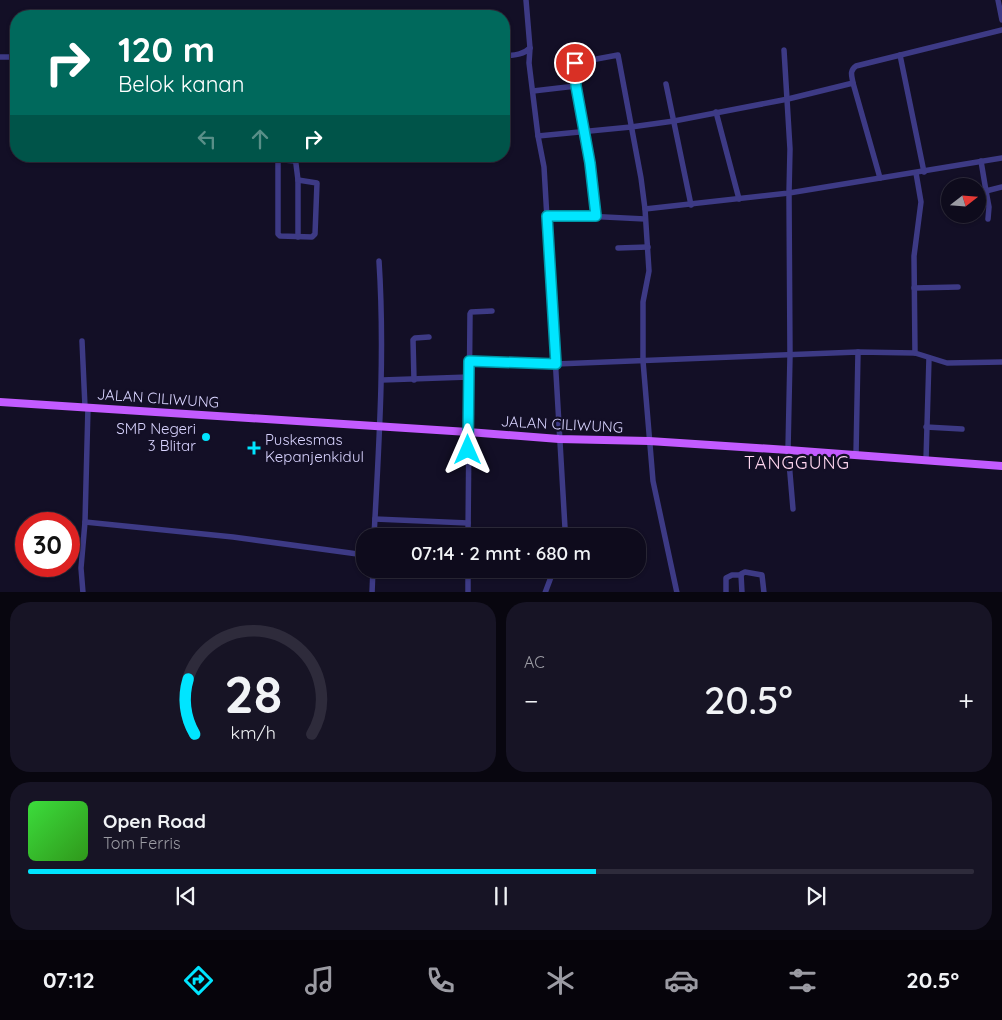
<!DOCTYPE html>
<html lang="id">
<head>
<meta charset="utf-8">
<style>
  :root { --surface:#0e0b1c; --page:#171425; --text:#f1f3f6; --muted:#9b9ba3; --line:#2e2b3b; --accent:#00e5ff }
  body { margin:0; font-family:Quicksand,sans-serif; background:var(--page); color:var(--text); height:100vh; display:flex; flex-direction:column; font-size:19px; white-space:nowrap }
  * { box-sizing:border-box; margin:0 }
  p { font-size:16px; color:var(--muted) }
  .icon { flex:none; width:28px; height:28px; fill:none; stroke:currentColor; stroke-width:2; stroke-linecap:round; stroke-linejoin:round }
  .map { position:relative; height:592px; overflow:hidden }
  .side { display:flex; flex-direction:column; gap:10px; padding:10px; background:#08060f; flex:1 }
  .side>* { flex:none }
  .hud { position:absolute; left:10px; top:10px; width:500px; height:152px; border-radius:20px; box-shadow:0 1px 4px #0004,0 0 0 1px var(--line); background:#00695c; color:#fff; overflow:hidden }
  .needle { width:32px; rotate:73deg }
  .tools { position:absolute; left:941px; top:178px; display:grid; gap:10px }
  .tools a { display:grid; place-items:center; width:45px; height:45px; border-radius:50%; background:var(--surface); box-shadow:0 1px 4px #0004,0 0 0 1px var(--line); font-size:25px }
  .speed { position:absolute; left:15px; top:512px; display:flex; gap:10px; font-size:25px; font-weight:700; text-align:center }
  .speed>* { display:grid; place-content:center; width:65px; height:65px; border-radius:50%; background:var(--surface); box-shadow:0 1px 4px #0004,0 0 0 1px var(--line); line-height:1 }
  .speed .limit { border:8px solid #d22; background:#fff; color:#111 }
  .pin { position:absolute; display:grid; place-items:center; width:42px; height:42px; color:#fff; margin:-21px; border:2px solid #fff; border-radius:50%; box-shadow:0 1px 5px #0007 }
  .me { position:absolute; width:55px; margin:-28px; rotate:0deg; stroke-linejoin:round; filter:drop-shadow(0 0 4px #0008) }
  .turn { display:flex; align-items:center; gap:18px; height:105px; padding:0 25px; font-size:22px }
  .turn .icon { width:65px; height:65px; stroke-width:2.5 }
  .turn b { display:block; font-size:35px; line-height:42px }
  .lanes { display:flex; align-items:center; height:48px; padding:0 25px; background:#0003; justify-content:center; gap:25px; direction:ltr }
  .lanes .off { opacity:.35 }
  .big { font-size:38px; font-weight:600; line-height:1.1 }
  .side .widget { flex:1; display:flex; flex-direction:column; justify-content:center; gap:8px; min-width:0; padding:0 18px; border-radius:20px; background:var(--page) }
  .side .dial { align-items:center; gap:0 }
  .dial svg { height:130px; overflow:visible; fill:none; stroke:var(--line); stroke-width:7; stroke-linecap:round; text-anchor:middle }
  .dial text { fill:var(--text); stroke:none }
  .song { display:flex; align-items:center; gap:15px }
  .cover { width:60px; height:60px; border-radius:8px; background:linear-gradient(135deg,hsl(120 70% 55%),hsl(110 70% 35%)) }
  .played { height:5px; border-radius:2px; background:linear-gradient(90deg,var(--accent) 60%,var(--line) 60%) }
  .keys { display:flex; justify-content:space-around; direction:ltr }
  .heat { display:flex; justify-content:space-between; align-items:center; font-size:28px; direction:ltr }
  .side .tiles { flex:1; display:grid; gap:10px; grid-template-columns:1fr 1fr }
  .widget:last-child { grid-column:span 2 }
  .trip { position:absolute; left:356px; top:528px; width:290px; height:50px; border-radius:20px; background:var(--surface); box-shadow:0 1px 4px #0004,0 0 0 1px var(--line); font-weight:600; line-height:50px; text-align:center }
  .dock { display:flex; height:80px; justify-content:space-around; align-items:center; background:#06040b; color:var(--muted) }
  .dock .icon { width:35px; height:35px }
  .dock .current { color:var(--accent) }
  .dock b { font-size:22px; color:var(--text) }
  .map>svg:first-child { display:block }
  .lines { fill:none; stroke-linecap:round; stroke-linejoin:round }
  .minor { stroke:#3d3a85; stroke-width:5.5 }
  .major { stroke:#c25bff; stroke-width:8 }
  .route-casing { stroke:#0095a6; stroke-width:12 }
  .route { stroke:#00e5ff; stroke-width:9 }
  .poi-dot { fill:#00e5ff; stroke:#130f26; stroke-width:2 }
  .labels { text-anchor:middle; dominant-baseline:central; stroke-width:4.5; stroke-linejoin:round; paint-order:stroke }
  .street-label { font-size:15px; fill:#d9d4ff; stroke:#130f26 }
  .poi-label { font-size:15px; fill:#d9d4ff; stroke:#130f26; text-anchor:end }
  .quarter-label { font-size:18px; letter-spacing:1px; fill:#ffd6f0; stroke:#130f26 }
</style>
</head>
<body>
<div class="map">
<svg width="1002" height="593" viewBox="0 0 1002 593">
  <rect width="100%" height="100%" fill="#130f26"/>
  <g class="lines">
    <g class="minor">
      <path d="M 526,0 L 530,48 L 529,63 L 538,136 L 544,167 L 565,528 L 563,536"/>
      <path d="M 998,0 L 1002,20"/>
      <path d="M 900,55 L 924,172"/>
      <path d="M 504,56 C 513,55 523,55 530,48"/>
      <path d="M 0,57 L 16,57"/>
      <path d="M 853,83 L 880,178"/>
      <path d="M 666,84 L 691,205"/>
      <path d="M 576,86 L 575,63 L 618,55 L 641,178 L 645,209 L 649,271 L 643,302 L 643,361 L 653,481 L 677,593"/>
      <path d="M 533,91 L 576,86 L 590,163 L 596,216"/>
      <path d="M 716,112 L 739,199"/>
      <path d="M 538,136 L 631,127 L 674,121 L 788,99 L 853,83 C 852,76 849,71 856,66 L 1002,30"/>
      <path d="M 272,156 L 272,159 L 295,161"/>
      <path d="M 295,156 L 298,180 L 298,237"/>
      <path d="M 278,160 L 278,234 L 280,236 L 312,237 L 315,234 L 317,183 L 298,180"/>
      <path d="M 981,161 L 986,191 L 1002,187"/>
      <path d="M 916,173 L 921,202 L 914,256 L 915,353 L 947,363 L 1002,362"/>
      <path d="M 986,191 L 989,207 L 988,219"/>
      <path d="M 645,209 L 789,193 L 790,149 L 784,50"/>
      <path d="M 547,216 L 585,216 L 645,219"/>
      <path d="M 618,248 L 648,247"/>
      <path d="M 914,288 L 958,287"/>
      <path d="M 82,341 L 85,407"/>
      <path d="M 469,361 L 556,364 L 858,352 L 915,353"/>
      <path d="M 382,380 L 469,377"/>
      <path d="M 414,380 L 413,340 L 415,338 L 429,337"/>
      <path d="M 926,427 L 962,429"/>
      <path d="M 856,455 L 858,352"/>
      <path d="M 926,460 L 929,358"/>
      <path d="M 793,509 L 788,450 L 790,356 L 789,193 L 1002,158"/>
      <path d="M 375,519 L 468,523"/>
      <path d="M 85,522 L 233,537 L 365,555"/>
      <path d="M 374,536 C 379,443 385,354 379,261"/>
      <path d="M 468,536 L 470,314 L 471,312 L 492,311"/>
      <path d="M 83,593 L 81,568 L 85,522 L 88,407"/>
      <path d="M 372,593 L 373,569"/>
      <path d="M 468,593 L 468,569"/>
      <path d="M 545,593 L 554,569"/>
      <path d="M 726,593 L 726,578 L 732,575 L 741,575"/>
      <path d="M 742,593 L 741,574 L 745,572 L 762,575 L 764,593"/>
    </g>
    <path class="major" d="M 0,402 L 468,432 L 559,439 L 649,441 L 788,450 L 1002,466"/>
  </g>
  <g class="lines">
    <g class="route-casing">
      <path id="route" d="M 468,450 L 469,361 L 556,364 L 547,216 L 596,216 L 590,163 L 576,86 L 575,63"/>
    </g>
    <use href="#route" class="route"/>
  </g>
  <g class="poi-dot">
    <circle cx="206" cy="437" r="5"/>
    <path d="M251.5 440.5h5v5h5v5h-5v5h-5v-5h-5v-5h5z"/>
  </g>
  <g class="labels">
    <g class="street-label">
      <text transform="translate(158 398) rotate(4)">JALAN CILIWUNG</text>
      <text transform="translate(562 424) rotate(3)">JALAN CILIWUNG</text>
    </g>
    <g class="poi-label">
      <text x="196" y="428">SMP Negeri<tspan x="196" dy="17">3 Blitar</tspan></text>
      <text x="265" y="439" text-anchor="start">Puskesmas<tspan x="265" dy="17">Kepanjenkidul</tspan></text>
    </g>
    <g class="quarter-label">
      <text x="797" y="462">TANGGUNG</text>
    </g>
  </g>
</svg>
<div class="tools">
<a><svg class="needle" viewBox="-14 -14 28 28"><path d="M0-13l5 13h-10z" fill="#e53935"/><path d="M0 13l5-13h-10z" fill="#9b9ba3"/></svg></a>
</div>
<div class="speed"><div class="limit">30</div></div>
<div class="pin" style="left:575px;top:63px;background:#d93025"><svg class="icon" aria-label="arrive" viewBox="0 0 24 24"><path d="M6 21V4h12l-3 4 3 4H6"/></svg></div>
<svg class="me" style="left:468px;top:450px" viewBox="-20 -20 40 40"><path d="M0-17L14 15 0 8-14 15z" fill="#00e5ff" stroke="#fff" stroke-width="4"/></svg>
<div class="trip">07:14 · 2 mnt · 680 m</div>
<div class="hud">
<div class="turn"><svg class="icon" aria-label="right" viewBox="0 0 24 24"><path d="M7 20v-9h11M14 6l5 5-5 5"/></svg><div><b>120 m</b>Belok kanan</div></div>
<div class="lanes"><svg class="icon off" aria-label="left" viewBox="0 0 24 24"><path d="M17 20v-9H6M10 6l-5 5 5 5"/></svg><svg class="icon off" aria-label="ahead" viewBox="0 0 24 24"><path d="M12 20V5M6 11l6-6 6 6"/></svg><svg class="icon" aria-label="right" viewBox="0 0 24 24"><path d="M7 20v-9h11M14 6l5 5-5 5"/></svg></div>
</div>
</div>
<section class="side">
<div class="tiles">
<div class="widget dial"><svg viewBox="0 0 100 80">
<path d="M14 69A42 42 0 1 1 86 69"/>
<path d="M14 69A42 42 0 0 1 10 35" stroke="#00e5ff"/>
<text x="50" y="56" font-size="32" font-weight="700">28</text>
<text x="50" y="72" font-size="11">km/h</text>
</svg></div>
<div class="widget"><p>AC</p>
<div class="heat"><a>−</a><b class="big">20.5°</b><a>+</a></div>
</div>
<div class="widget">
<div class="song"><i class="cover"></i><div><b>Open Road</b><p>Tom Ferris</p></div></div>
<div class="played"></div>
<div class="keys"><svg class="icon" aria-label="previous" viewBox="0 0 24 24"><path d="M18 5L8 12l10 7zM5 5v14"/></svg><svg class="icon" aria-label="pause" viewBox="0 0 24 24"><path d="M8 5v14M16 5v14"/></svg><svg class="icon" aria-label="next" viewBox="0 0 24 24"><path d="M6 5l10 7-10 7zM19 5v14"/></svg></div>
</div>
</div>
</section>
<nav class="dock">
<b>07:12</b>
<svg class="icon current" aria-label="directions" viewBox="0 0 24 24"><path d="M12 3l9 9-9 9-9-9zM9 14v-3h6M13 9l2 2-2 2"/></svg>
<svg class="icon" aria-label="music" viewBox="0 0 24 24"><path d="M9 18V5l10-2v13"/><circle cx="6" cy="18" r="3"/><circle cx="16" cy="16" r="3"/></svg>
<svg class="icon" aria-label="phone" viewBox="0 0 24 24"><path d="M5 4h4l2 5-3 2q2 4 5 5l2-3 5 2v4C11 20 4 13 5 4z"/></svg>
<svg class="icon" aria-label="climate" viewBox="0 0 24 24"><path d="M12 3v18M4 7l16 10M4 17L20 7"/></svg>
<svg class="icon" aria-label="car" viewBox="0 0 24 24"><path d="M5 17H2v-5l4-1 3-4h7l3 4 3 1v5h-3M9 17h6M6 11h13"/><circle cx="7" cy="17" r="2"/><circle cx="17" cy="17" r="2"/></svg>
<svg class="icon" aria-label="filters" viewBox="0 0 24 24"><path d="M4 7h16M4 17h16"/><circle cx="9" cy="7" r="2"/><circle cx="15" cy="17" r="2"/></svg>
<b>20.5°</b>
</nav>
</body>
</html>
